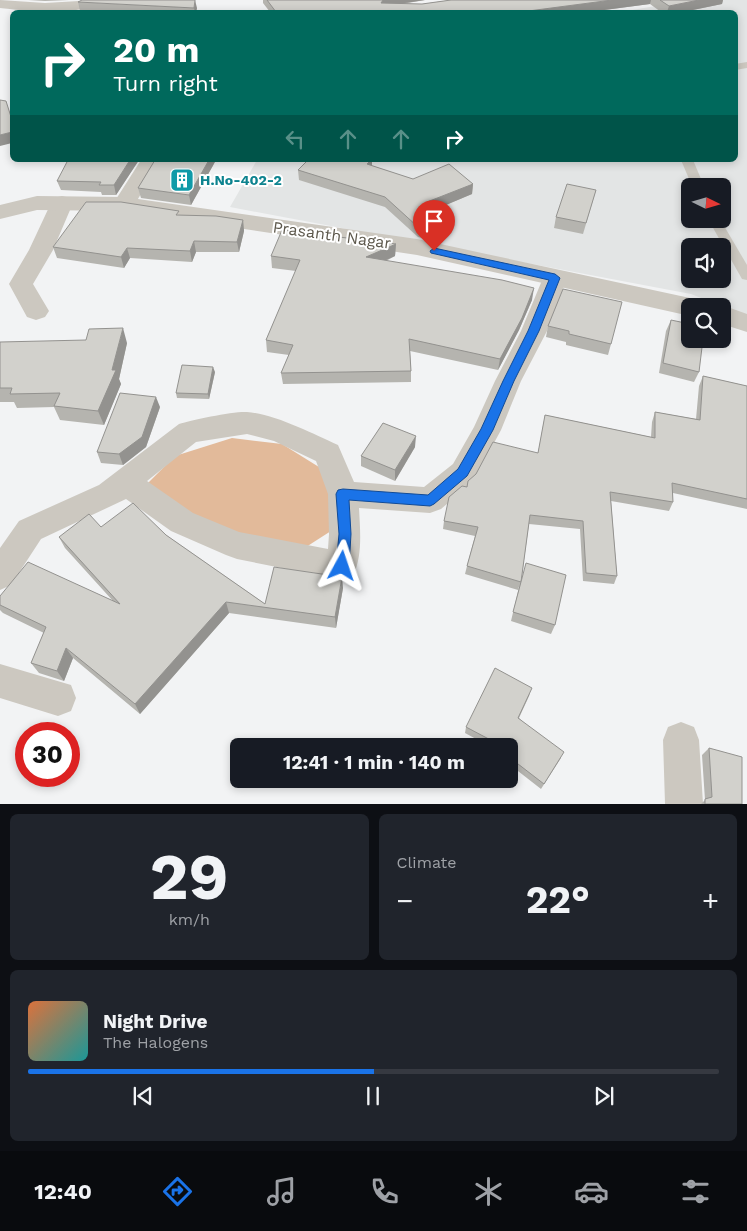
<!DOCTYPE html>
<html lang="en">
<head>
<meta charset="utf-8">
<style>
  :root { --surface:#171b24; --page:#20242c; --text:#f1f3f6; --muted:#9ea1a6; --line:#363941; --accent:#1a73e8 }
  body { margin:0; font-family:"Work Sans",sans-serif; background:var(--page); color:var(--text); height:100vh; display:flex; flex-direction:column; font-size:19px; white-space:nowrap }
  * { box-sizing:border-box; margin:0 }
  p { font-size:16px; color:var(--muted) }
  .icon { flex:none; width:28px; height:28px; fill:none; stroke:currentColor; stroke-width:2; stroke-linecap:round; stroke-linejoin:round }
  .map { position:relative; height:804px; overflow:hidden }
  .sheet { display:flex; flex-direction:column; gap:10px; padding:10px; background:#0d0f14; flex:1 }
  .sheet>* { flex:none }
  .banner { position:absolute; left:10px; top:10px; width:728px; height:152px; border-radius:8px; box-shadow:0 2px 8px #0003; background:#00695c; color:#fff; overflow:hidden }
  .needle { width:32px; rotate:95deg }
  .tools { position:absolute; left:681px; top:178px; display:grid; gap:10px }
  .tools a { display:grid; place-items:center; width:50px; height:50px; border-radius:8px; background:var(--surface); box-shadow:0 2px 8px #0003; font-size:25px }
  .speed { position:absolute; left:15px; top:722px; display:flex; gap:10px; font-size:25px; font-weight:700; text-align:center }
  .speed>* { display:grid; place-content:center; width:65px; height:65px; border-radius:50%; background:var(--surface); box-shadow:0 2px 8px #0003; line-height:1 }
  .speed .limit { border:8px solid #d22; background:#fff; color:#111 }
  .pin { position:absolute; display:grid; place-items:center; width:42px; height:42px; color:#fff; margin:-51px -21px; border-radius:50% 50% 50% 0; rotate:-45deg; box-shadow:0 0 5px #0007 }
  .pin .icon { rotate:45deg }
  .me { position:absolute; width:55px; margin:-28px; rotate:5deg; stroke-linejoin:round; filter:drop-shadow(0 0 4px #0008) }
  .turn { display:flex; align-items:center; gap:18px; height:105px; padding:0 20px; font-size:22px }
  .turn .icon { width:65px; height:65px; stroke-width:2.5 }
  .turn b { display:block; font-size:35px; line-height:42px }
  .lanes { display:flex; align-items:center; height:48px; padding:0 20px; background:#0003; justify-content:center; gap:25px; direction:ltr }
  .lanes .off { opacity:.35 }
  .big { font-size:38px; font-weight:700; line-height:1.1 }
  .sheet .widget { flex:1; display:flex; flex-direction:column; justify-content:center; gap:8px; min-width:0; padding:0 18px; border-radius:8px; background:var(--page) }
  .sheet .dial { align-items:center; gap:0 }
  .dial b { font-size:65px; line-height:1 }
  .song { display:flex; align-items:center; gap:15px }
  .cover { width:60px; height:60px; border-radius:8px; background:linear-gradient(135deg,hsl(20 70% 55%),hsl(180 70% 35%)) }
  .played { height:5px; border-radius:2px; background:linear-gradient(90deg,var(--accent) 50%,var(--line) 50%) }
  .keys { display:flex; justify-content:space-around; direction:ltr }
  .heat { display:flex; justify-content:space-between; align-items:center; font-size:28px; direction:ltr }
  .sheet .tiles { flex:1; display:grid; gap:10px; grid-template-columns:1fr 1fr }
  .widget:last-child { grid-column:span 2 }
  .trip { position:absolute; left:230px; top:738px; width:288px; height:50px; border-radius:8px; background:var(--surface); box-shadow:0 2px 8px #0003; font-weight:700; line-height:50px; text-align:center }
  .tabs { display:flex; height:80px; justify-content:space-around; align-items:center; background:#090b0e; color:var(--muted) }
  .tabs .icon { width:35px; height:35px }
  .tabs .on { color:var(--accent) }
  .tabs b { font-size:22px; color:var(--text) }
  .map>svg:first-child { display:block }
  .education { fill:#e3e5e5; fill-rule:evenodd }
  .water { fill:#e2ba9a }
  .lines { fill:none; stroke-linecap:round; stroke-linejoin:round }
  .service { fill:#ccc8c0; fill-rule:evenodd }
  .minor { fill:#ccc8c0; fill-rule:evenodd }
  .tertiary { fill:#ccc8c0; fill-rule:evenodd }
  .wall { fill:#b5b4af }
  .shaded-wall { fill:#93928f }
  .building { fill:#d2d1cc; stroke:#93928f }
  .route { fill:#1a73e8; stroke:#114b97 }
  .labels { text-anchor:middle; dominant-baseline:central; stroke-width:4; stroke-linejoin:round; paint-order:stroke }
  .far-culture-label { font-size:14px; font-weight:bold; fill:#0d838f; stroke:#fff; text-anchor:start }
  .street-label { font-size:16px; fill:#5d584c; stroke:#fff }
</style>
</head>
<body>
<div class="map">
<svg width="747" height="804" viewBox="0 0 747 804">
  <rect width="100%" height="100%" fill="#f2f3f4"/>
  <path class="education" d="M 690,0 L 747,0 L 747,316 L 691,294 L 230,207 L 257,160 L 735,160 L 735,12 L 621,12 ZM 690,186 L 722,186 L 722,219 L 690,219 ZM 690,246 L 722,246 L 722,279 L 690,279 Z"/>
  <path class="water" d="M 232,438 L 282,444 L 335,477 L 331,531 L 292,556 L 136,495 L 175,456 Z"/>
  <g class="lines">
    <g class="service">
      <path d="M 747,62 L 747,68 L 735,70 L 735,64 Z"/>
      <path d="M 681,160 L 693,160 L 704,186 L 692,186 Z"/>
      <path d="M 708,219 L 720,219 L 747,265 L 747,280 L 742,279 Z"/>
    </g>
    <g class="minor">
      <path d="M 0,0 L 45,3 L 96,0 C 83,19 21,10 0,8 Z"/>
      <path d="M 141,160 L 161,160 L 132,209 L 124,211 L 116,209 L 113,204 Z"/>
      <path d="M 62,196 L 70,198 L 73,203 L 53,250 L 33,284 L 49,311 L 45,317 L 36,320 L 27,317 L 9,284 L 29,250 L 51,203 L 54,198 Z"/>
      <path d="M 555,270 L 564,272 L 567,278 L 547,331 L 521,381 L 501,430 L 473,482 L 441,509 L 430,513 L 359,508 C 360,530 363,555 353,576 L 342,580 L 237,559 L 226,555 L 171,531 L 126,499 L 41,539 L 11,585 L 0,590 L 0,548 L 19,521 L 99,485 L 179,424 C 192,420 234,411 247,412 C 275,414 313,434 338,445 L 354,482 L 424,487 L 453,464 L 474,427 L 495,381 L 521,331 L 543,278 L 546,272 ZM 247,434 L 274,441 L 316,461 L 328,494 L 329,534 L 328,549 L 239,532 L 193,513 L 147,481 L 196,442 Z"/>
      <path d="M 0,664 L 71,685 L 76,698 L 71,711 L 58,716 L 0,698 Z"/>
      <path d="M 681,722 L 694,727 L 699,740 L 703,804 L 665,804 L 663,740 L 668,727 Z"/>
    </g>
    <g class="tertiary">
      <path d="M 37,196 L 124,197 L 417,239 L 690,298 L 699,301 L 702,306 L 690,306 L 690,316 L 417,255 L 124,211 L 37,210 L 0,219 L 0,205 Z"/>
      <path d="M 722,305 L 747,314 L 747,332 L 722,324 L 722,306 L 718,306 Z"/>
    </g>
  </g>
  <g class="wall">
    <path d="M 28,0 L 69,0 L 45,1 Z"/>
    <path d="M 263,0 L 425,0 L 402,4 L 422,4 L 451,0 L 723,0 L 722,4 L 683,12 L 661,12 L 650,4 L 589,12 L 270,12 L 263,3 Z"/>
    <path d="M 78,2 L 197,8 L 196,12 L 110,12 L 80,11 Z"/>
    <path d="M 139,160 L 116,195 L 102,195 L 101,192 L 61,190 L 57,181 Z"/>
    <path d="M 155,160 L 216,160 L 191,205 L 141,198 L 138,188 Z"/>
    <path d="M 372,160 L 372,166 L 413,179 L 473,184 L 472,194 L 436,209 L 450,222 L 449,232 L 431,240 L 418,237 L 385,207 L 299,180 L 298,170 Z"/>
    <path d="M 596,190 L 583,234 L 554,228 L 556,217 Z"/>
    <path d="M 180,215 L 243,220 L 244,231 L 239,252 L 196,252 L 192,262 L 130,258 L 124,268 L 57,258 L 53,247 Z"/>
    <path d="M 396,244 L 395,256 L 386,261 L 532,300 L 519,330 L 498,370 L 410,351 L 411,371 L 411,382 L 283,384 L 281,373 L 289,355 L 267,352 L 266,340 L 296,271 L 272,268 L 271,256 Z"/>
    <path d="M 563,289 L 611,344 L 608,355 L 566,345 L 566,342 L 546,337 L 548,326 Z"/>
    <path d="M 671,320 L 699,372 L 694,382 L 659,373 L 666,331 Z"/>
    <path d="M 0,342 L 127,343 L 119,379 L 121,384 L 104,425 L 60,420 L 54,407 L 17,408 L 14,402 L 0,402 Z"/>
    <path d="M 215,372 L 209,399 L 177,398 L 176,393 Z"/>
    <path d="M 703,376 L 747,386 L 747,509 L 673,493 L 673,502 L 669,511 L 611,501 L 617,576 L 614,584 L 583,581 L 580,529 L 529,524 L 521,582 L 555,625 L 551,634 L 511,621 L 520,583 L 518,590 L 465,574 L 467,566 L 475,536 L 443,529 L 444,521 L 467,487 L 538,453 L 545,415 L 651,437 L 652,422 L 655,412 L 696,419 L 699,386 Z"/>
    <path d="M 160,407 L 146,447 L 123,465 L 101,463 L 97,452 Z"/>
    <path d="M 415,447 L 395,481 L 361,466 L 361,456 Z"/>
    <path d="M 101,527 L 166,535 L 265,604 L 343,588 L 336,628 L 229,613 L 140,714 L 73,658 L 64,681 L 39,673 L 31,663 L 44,633 L 3,613 L 0,610 L 0,596 L 113,601 L 65,548 L 59,537 Z"/>
    <path d="M 530,694 L 519,718 L 561,758 L 541,789 L 509,764 L 509,746 L 489,746 L 465,733 L 466,727 Z"/>
    <path d="M 709,748 L 742,804 L 701,804 L 705,800 L 702,755 Z"/>
  </g>
  <g class="shaded-wall">
    <path d="M 195,0 L 197,8 L 196,12 L 195,12 L 194,8 Z"/>
    <path d="M 383,0 L 425,0 L 385,6 L 381,3 Z"/>
    <path d="M 612,0 L 651,0 L 650,4 L 589,12 L 521,12 Z"/>
    <path d="M 699,0 L 723,0 L 722,4 L 683,12 L 667,12 L 669,6 Z"/>
    <path d="M 12,132 L 12,143 L 0,146 L 0,135 Z"/>
    <path d="M 130,160 L 139,160 L 116,195 L 114,185 Z"/>
    <path d="M 209,160 L 216,160 L 191,205 L 189,195 Z"/>
    <path d="M 371,160 L 372,160 L 372,170 L 367,164 Z"/>
    <path d="M 473,184 L 472,194 L 427,213 L 427,202 Z"/>
    <path d="M 243,220 L 244,231 L 239,252 L 237,242 Z"/>
    <path d="M 450,222 L 449,232 L 431,240 L 432,229 Z"/>
    <path d="M 194,241 L 196,252 L 192,262 L 190,251 Z"/>
    <path d="M 396,244 L 395,256 L 366,269 L 366,257 Z"/>
    <path d="M 127,248 L 130,258 L 124,268 L 121,257 Z"/>
    <path d="M 534,288 L 532,300 L 519,330 L 498,370 L 500,359 Z"/>
    <path d="M 123,328 L 127,343 L 119,379 L 121,384 L 104,425 L 98,411 L 112,370 Z"/>
    <path d="M 213,367 L 215,372 L 209,399 L 208,394 Z"/>
    <path d="M 156,397 L 160,407 L 146,447 L 123,465 L 119,454 Z"/>
    <path d="M 416,436 L 415,447 L 395,481 L 395,470 Z"/>
    <path d="M 342,577 L 343,588 L 336,628 L 335,617 Z"/>
    <path d="M 226,602 L 229,613 L 140,714 L 135,704 Z"/>
    <path d="M 66,648 L 73,658 L 64,681 L 57,671 Z"/>
  </g>
  <g class="building">
    <path d="M 82,0 L 195,0 L 194,8 L 78,2 Z"/>
    <path d="M 267,0 L 383,0 L 381,3 L 422,4 L 451,0 L 612,0 L 521,12 L 276,12 Z"/>
    <path d="M 660,0 L 699,0 L 669,6 Z"/>
    <path d="M 0,100 L 6,101 L 12,120 L 12,132 L 0,135 Z"/>
    <path d="M 68,160 L 130,160 L 114,185 L 99,185 L 101,182 L 57,181 Z"/>
    <path d="M 155,160 L 209,160 L 189,195 L 138,188 Z"/>
    <path d="M 308,160 L 371,160 L 367,164 L 413,179 L 449,164 L 473,184 L 427,202 L 450,222 L 432,229 L 418,227 L 385,197 L 298,170 Z"/>
    <path d="M 567,184 L 596,190 L 586,223 L 556,217 Z"/>
    <path d="M 86,202 L 121,202 L 179,211 L 176,215 L 216,216 L 243,220 L 237,242 L 194,241 L 190,251 L 127,248 L 121,257 L 53,247 Z"/>
    <path d="M 282,230 L 396,244 L 366,257 L 502,280 L 534,288 L 522,318 L 500,359 L 409,339 L 411,371 L 281,373 L 293,345 L 266,340 L 300,260 L 271,256 Z"/>
    <path d="M 563,289 L 622,302 L 611,344 L 569,334 L 569,331 L 548,326 Z"/>
    <path d="M 671,320 L 690,324 L 690,339 L 703,339 L 699,372 L 663,363 Z"/>
    <path d="M 123,328 L 112,370 L 116,370 L 98,411 L 54,406 L 60,393 L 10,394 L 12,388 L 0,388 L 0,342 L 86,340 L 89,329 Z"/>
    <path d="M 182,365 L 213,367 L 208,394 L 176,393 Z"/>
    <path d="M 703,376 L 747,386 L 747,499 L 672,483 L 673,502 L 610,492 L 617,576 L 586,573 L 583,521 L 530,515 L 521,582 L 467,566 L 478,527 L 444,521 L 449,497 L 462,486 L 467,487 L 468,481 L 476,474 L 493,442 L 538,453 L 545,415 L 655,438 L 655,412 L 700,420 Z"/>
    <path d="M 120,393 L 156,397 L 142,437 L 119,454 L 97,452 Z"/>
    <path d="M 383,423 L 416,436 L 395,470 L 361,456 Z"/>
    <path d="M 133,503 L 166,535 L 265,604 L 274,567 L 342,577 L 335,617 L 226,602 L 135,704 L 66,648 L 57,671 L 31,663 L 46,627 L 0,605 L 0,596 L 28,562 L 120,604 L 59,537 L 89,514 L 101,527 Z"/>
    <path d="M 526,563 L 566,575 L 555,625 L 513,612 Z"/>
    <path d="M 495,668 L 532,688 L 518,718 L 564,752 L 544,784 L 509,757 L 509,746 L 502,746 L 466,727 Z"/>
    <path d="M 709,748 L 742,757 L 742,804 L 705,804 L 705,799 L 712,797 Z"/>
  </g>
  <path class="route" d="M 434,248 L 555,274 L 560,278 L 539,331 L 514,381 L 493,430 L 467,476 L 434,504 L 430,506 L 349,500 L 351,534 L 349,566 L 347,570 L 342,572 L 338,570 L 336,566 L 339,534 L 336,494 L 338,490 L 343,489 L 428,495 L 458,469 L 481,429 L 503,381 L 528,331 L 549,280 L 431,253 L 430,251 Z"/>
  <defs>
    <g id="building-square" transform="scale(1.25)"><rect x="-9" y="-9" width="18" height="18" rx="4" fill="#0f9aa8" stroke="#fff"/><path d="M-4-6H4V6H1V3H-1V6H-4ZM-2.5-4.3h1.7v1.8h-1.7ZM.8-4.3h1.7v1.8H.8ZM-2.5-1h1.7V.8h-1.7ZM.8-1h1.7V.8H.8Z" fill="#fff"/></g>
  </defs>
  <g fill-rule="evenodd">
    <use href="#building-square" x="182" y="180"/>
  </g>
  <g class="labels">
    <g class="far-culture-label">
      <text x="200" y="180">H.No-402-2</text>
    </g>
    <g class="street-label">
      <text transform="translate(332 235) rotate(8)">Prasanth Nagar</text>
    </g>
  </g>
</svg>
<div class="tools">
<a><svg class="needle" viewBox="-14 -14 28 28"><path d="M0-13l5 13h-10z" fill="#e53935"/><path d="M0 13l5-13h-10z" fill="#9ea1a6"/></svg></a>
<a><svg class="icon" aria-label="sound" viewBox="0 0 24 24"><path d="M4 9h4l5-4v14l-5-4H4zM17 9q2 3 0 6"/></svg></a>
<a><svg class="icon" aria-label="search" viewBox="0 0 24 24"><circle cx="10" cy="10" r="6"/><path d="M15 15l6 6"/></svg></a>
</div>
<div class="speed"><div class="limit">30</div></div>
<div class="pin" style="left:434px;top:251px;background:#d93025"><svg class="icon" aria-label="arrive" viewBox="0 0 24 24"><path d="M6 21V4h12l-3 4 3 4H6"/></svg></div>
<svg class="me" style="left:342px;top:566px" viewBox="-20 -20 40 40"><path d="M0-17L14 15 0 8-14 15z" fill="#1a73e8" stroke="#fff" stroke-width="4"/></svg>
<div class="trip">12:41 · 1 min · 140 m</div>
<div class="banner">
<div class="turn"><svg class="icon" aria-label="right" viewBox="0 0 24 24"><path d="M7 20v-9h11M14 6l5 5-5 5"/></svg><div><b>20 m</b>Turn right</div></div>
<div class="lanes"><svg class="icon off" aria-label="left" viewBox="0 0 24 24"><path d="M17 20v-9H6M10 6l-5 5 5 5"/></svg><svg class="icon off" aria-label="ahead" viewBox="0 0 24 24"><path d="M12 20V5M6 11l6-6 6 6"/></svg><svg class="icon off" aria-label="ahead" viewBox="0 0 24 24"><path d="M12 20V5M6 11l6-6 6 6"/></svg><svg class="icon" aria-label="right" viewBox="0 0 24 24"><path d="M7 20v-9h11M14 6l5 5-5 5"/></svg></div>
</div>
</div>
<section class="sheet">
<div class="tiles">
<div class="widget dial"><b>29</b><p>km/h</p></div>
<div class="widget"><p>Climate</p>
<div class="heat"><a>−</a><b class="big">22°</b><a>+</a></div>
</div>
<div class="widget">
<div class="song"><i class="cover"></i><div><b>Night Drive</b><p>The Halogens</p></div></div>
<div class="played"></div>
<div class="keys"><svg class="icon" aria-label="previous" viewBox="0 0 24 24"><path d="M18 5L8 12l10 7zM5 5v14"/></svg><svg class="icon" aria-label="pause" viewBox="0 0 24 24"><path d="M8 5v14M16 5v14"/></svg><svg class="icon" aria-label="next" viewBox="0 0 24 24"><path d="M6 5l10 7-10 7zM19 5v14"/></svg></div>
</div>
</div>
</section>
<nav class="tabs">
<b>12:40</b>
<svg class="icon on" aria-label="directions" viewBox="0 0 24 24"><path d="M12 3l9 9-9 9-9-9zM9 14v-3h6M13 9l2 2-2 2"/></svg>
<svg class="icon" aria-label="music" viewBox="0 0 24 24"><path d="M9 18V5l10-2v13"/><circle cx="6" cy="18" r="3"/><circle cx="16" cy="16" r="3"/></svg>
<svg class="icon" aria-label="phone" viewBox="0 0 24 24"><path d="M5 4h4l2 5-3 2q2 4 5 5l2-3 5 2v4C11 20 4 13 5 4z"/></svg>
<svg class="icon" aria-label="climate" viewBox="0 0 24 24"><path d="M12 3v18M4 7l16 10M4 17L20 7"/></svg>
<svg class="icon" aria-label="car" viewBox="0 0 24 24"><path d="M5 17H2v-5l4-1 3-4h7l3 4 3 1v5h-3M9 17h6M6 11h13"/><circle cx="7" cy="17" r="2"/><circle cx="17" cy="17" r="2"/></svg>
<svg class="icon" aria-label="filters" viewBox="0 0 24 24"><path d="M4 7h16M4 17h16"/><circle cx="9" cy="7" r="2"/><circle cx="15" cy="17" r="2"/></svg>
</nav>
</body>
</html>
